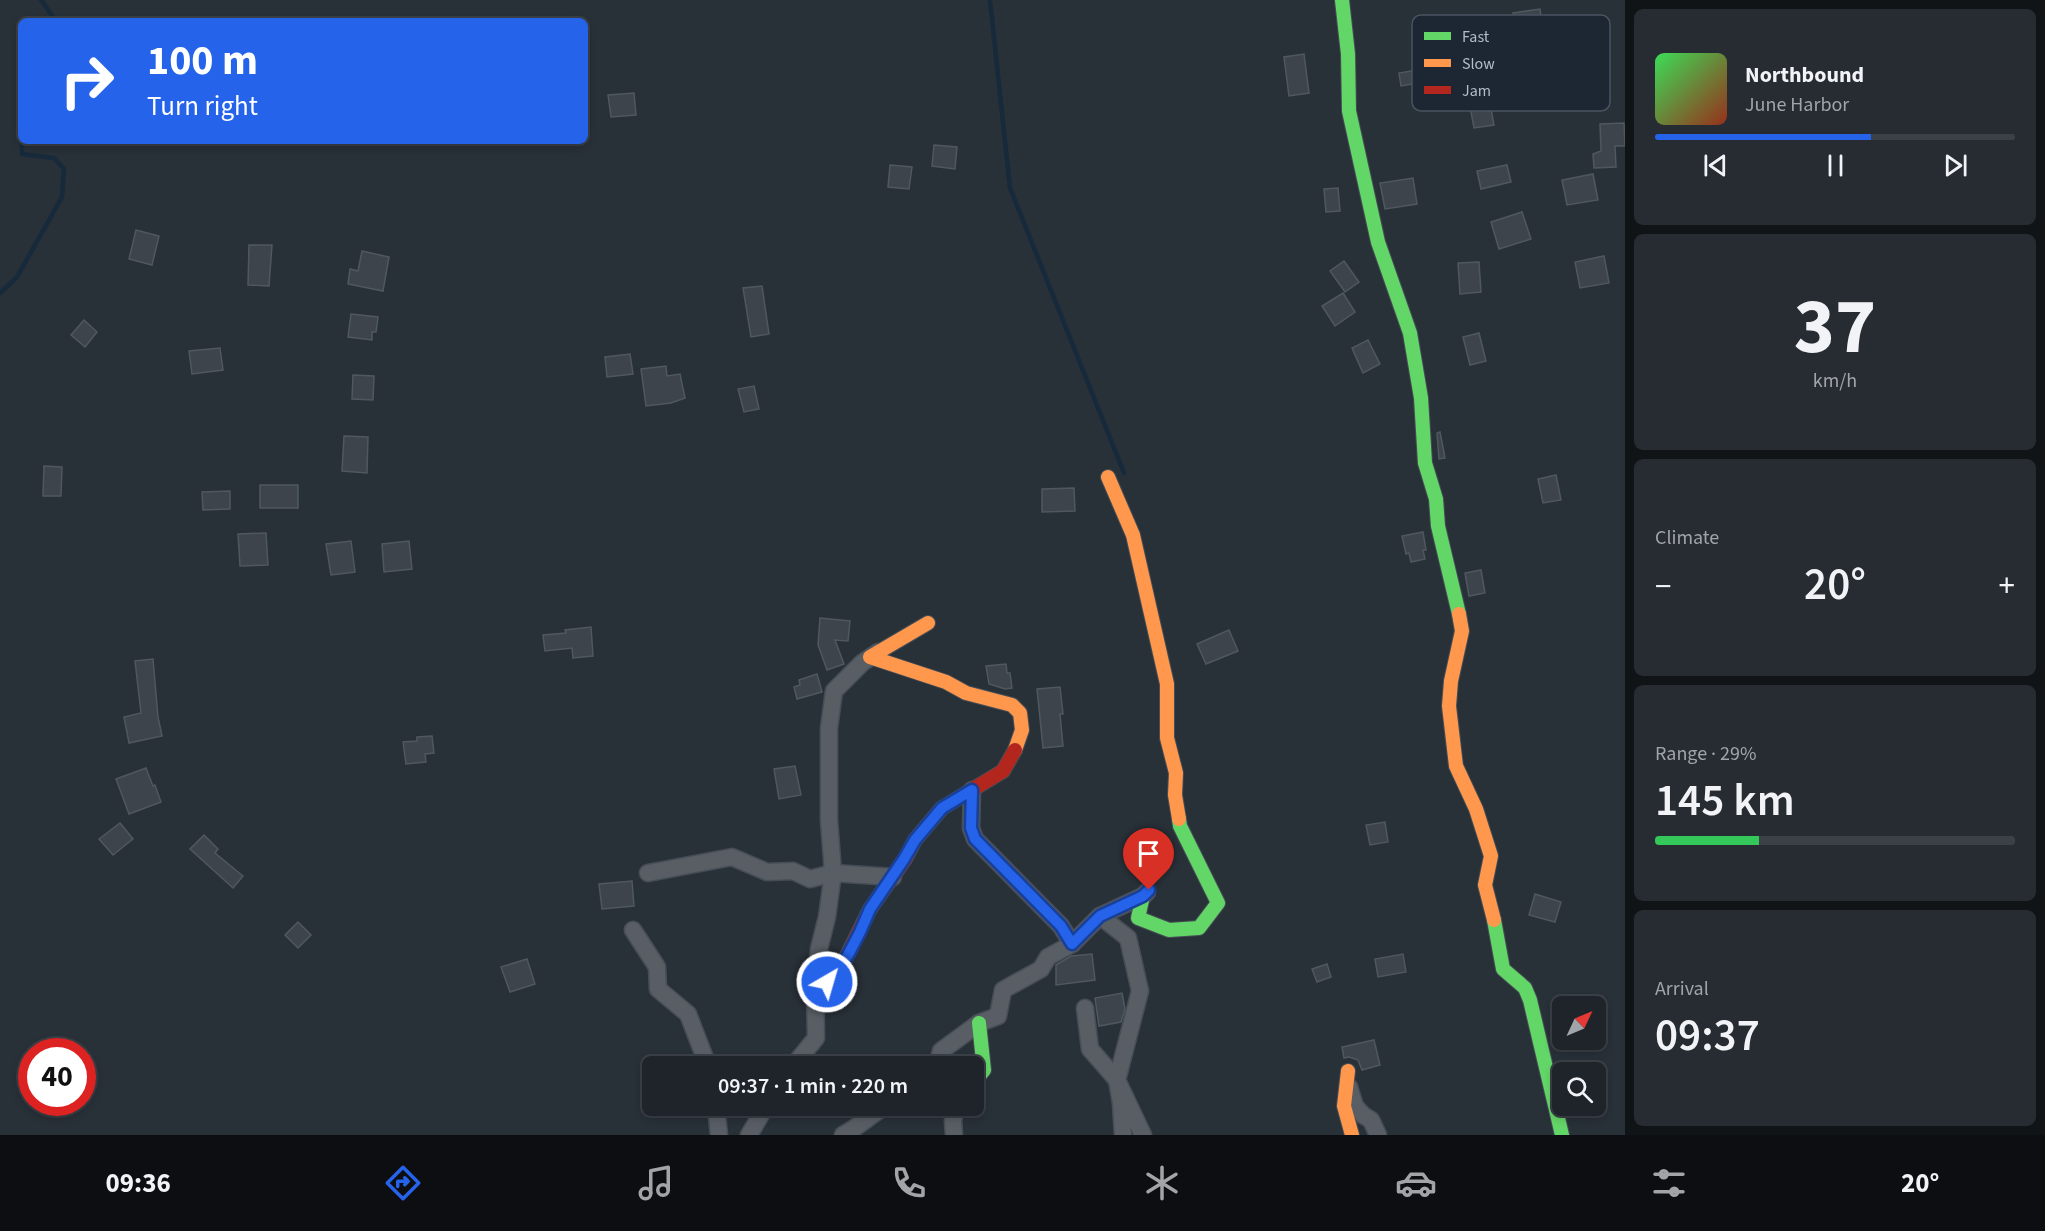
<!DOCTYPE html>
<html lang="en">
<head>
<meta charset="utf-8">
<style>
  :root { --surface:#1e242a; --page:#262c32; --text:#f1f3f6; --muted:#a1a4a8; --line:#3c4147; --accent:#2563eb }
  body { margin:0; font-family:"Source Sans 3",sans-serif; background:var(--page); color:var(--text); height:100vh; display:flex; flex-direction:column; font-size:22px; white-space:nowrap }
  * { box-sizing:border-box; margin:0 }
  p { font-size:20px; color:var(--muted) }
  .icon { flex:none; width:33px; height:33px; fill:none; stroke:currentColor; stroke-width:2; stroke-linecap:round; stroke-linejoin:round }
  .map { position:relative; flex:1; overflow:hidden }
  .panel { display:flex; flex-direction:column; gap:9px; padding:9px; background:#101417; width:420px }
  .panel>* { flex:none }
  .guide { position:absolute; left:18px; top:18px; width:570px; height:126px; border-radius:9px; box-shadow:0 3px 9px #0003,0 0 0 2px var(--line); background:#2563eb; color:#fff; overflow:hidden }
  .needle { width:39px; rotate:46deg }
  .fabs { position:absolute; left:1552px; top:996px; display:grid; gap:12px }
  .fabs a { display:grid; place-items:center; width:54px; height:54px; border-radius:9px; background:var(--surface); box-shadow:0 3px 9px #0003,0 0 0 2px var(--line); font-size:30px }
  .speed { position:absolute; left:18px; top:1038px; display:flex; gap:12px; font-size:30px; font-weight:700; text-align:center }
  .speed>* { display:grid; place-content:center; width:78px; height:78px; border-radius:50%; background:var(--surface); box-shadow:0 3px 9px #0003,0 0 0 2px var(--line); line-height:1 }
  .speed .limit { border:9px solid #d22; background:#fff; color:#111 }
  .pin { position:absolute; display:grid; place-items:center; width:51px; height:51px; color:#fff; margin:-62px -26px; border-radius:50% 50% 50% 0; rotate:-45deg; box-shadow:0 0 6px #0007 }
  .pin .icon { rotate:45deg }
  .me { position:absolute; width:66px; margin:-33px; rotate:38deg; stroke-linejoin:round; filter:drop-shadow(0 0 4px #0008) }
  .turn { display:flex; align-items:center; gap:21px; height:126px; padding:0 30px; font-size:27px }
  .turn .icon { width:78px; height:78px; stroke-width:2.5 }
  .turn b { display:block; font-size:42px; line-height:51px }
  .big { font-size:45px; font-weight:600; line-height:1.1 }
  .panel .card { flex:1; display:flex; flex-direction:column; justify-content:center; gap:9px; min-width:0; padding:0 21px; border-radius:9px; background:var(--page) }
  .panel .dial { align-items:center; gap:0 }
  .dial b { font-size:78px; line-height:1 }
  .song { display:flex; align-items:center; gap:18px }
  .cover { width:72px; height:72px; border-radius:9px; background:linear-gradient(135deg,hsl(130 70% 55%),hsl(10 70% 35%)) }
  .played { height:6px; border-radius:3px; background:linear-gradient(90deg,var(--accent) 60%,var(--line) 60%) }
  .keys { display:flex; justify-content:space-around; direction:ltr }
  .heat { display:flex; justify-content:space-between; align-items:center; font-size:33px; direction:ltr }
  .charge { height:9px; border-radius:4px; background:linear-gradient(90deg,#34c759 29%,var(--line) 0) }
  .trip { position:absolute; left:642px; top:1056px; width:342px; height:60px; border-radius:9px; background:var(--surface); box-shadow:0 3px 9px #0003,0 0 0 2px var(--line); font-weight:600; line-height:60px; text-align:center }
  .tab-bar { display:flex; height:96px; justify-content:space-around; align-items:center; background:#0c0e11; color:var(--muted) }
  .tab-bar .icon { width:42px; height:42px }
  .tab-bar .active { color:var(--accent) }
  .tab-bar b { font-size:27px; color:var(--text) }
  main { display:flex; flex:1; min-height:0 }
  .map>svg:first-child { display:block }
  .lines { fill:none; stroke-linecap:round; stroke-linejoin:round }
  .stream { stroke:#172a3c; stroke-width:4.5 }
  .building { fill:#3d444c; stroke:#50585f; stroke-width:1.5 }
  .street-casing { stroke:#464d55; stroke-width:19 }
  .fast-casing { stroke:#464d55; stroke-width:16 }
  .slow-casing { stroke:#464d55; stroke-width:16 }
  .jam-casing { stroke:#464d55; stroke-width:16 }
  .street { stroke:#595e65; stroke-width:16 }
  .fast { stroke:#63d668; stroke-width:14 }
  .slow { stroke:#ff974d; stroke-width:14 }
  .jam { stroke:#b3261e; stroke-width:14 }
  .route-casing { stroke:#184099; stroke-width:15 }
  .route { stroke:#2563eb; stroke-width:10 }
  .key { fill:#1c2733; stroke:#495460; stroke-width:1.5 }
  .key-label { font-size:16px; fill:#b2bdc9 }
</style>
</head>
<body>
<main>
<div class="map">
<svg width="1625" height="1135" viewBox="0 0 1625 1135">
  <rect width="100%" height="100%" fill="#283038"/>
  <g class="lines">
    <g class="stream">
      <path d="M 41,0 L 56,21"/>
      <path d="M 990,0 L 1010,188 L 1124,473"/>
      <path d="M 0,293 L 17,277 L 62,197 L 64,169 L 54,158 L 22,154 L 22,141"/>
    </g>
  </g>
  <g class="building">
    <path d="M 1540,9 L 1545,44 L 1565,39 L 1568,51 L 1532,60 L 1526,35 L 1517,37 L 1513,13 Z"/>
    <path d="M 1304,54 L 1309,93 L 1289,96 L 1284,57 Z"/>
    <path d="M 1423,69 L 1425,82 L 1401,86 L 1399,73 Z"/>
    <path d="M 634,93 L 636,115 L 611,117 L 608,95 Z"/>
    <path d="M 1489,97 L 1494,125 L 1474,128 L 1469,101 Z"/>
    <path d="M 1624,123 L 1625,146 L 1615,146 L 1616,167 L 1594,168 L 1593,154 L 1601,151 L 1600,124 Z"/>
    <path d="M 934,145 L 957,147 L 955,169 L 932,166 Z"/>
    <path d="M 890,165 L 912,167 L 909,189 L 888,187 Z"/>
    <path d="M 1507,165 L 1511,182 L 1481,189 L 1477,171 Z"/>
    <path d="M 1593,174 L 1598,200 L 1567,205 L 1562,180 Z"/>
    <path d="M 1413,178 L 1417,204 L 1385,209 L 1380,183 Z"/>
    <path d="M 1338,188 L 1340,211 L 1326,212 L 1324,189 Z"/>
    <path d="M 1522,212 L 1531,239 L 1499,249 L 1491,222 Z"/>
    <path d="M 136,230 L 159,236 L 152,265 L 129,259 Z"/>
    <path d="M 249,245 L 272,245 L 269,286 L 248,285 Z"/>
    <path d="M 362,251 L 389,257 L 383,291 L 348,284 L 350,269 L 358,271 Z"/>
    <path d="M 1604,256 L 1609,283 L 1580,288 L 1575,262 Z"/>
    <path d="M 1344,261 L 1359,282 L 1345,292 L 1330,271 Z"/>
    <path d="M 1479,262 L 1481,292 L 1460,294 L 1458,263 Z"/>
    <path d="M 762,286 L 769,334 L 751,337 L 743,288 Z"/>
    <path d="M 1343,293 L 1355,312 L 1335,326 L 1322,306 Z"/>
    <path d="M 351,314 L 378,317 L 376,332 L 372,332 L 372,340 L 348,337 Z"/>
    <path d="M 84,320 L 97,332 L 85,347 L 71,335 Z"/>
    <path d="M 1479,333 L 1486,361 L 1470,365 L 1463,337 Z"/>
    <path d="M 1368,340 L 1380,364 L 1363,373 L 1352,348 Z"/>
    <path d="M 220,348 L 223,370 L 192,374 L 189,351 Z"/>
    <path d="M 630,354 L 633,374 L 607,377 L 605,357 Z"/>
    <path d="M 666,366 L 667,376 L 680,374 L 685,398 L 671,403 L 646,406 L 641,369 Z"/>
    <path d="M 353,375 L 374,376 L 373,400 L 352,399 Z"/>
    <path d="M 754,386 L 759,409 L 744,412 L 738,389 Z"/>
    <path d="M 1440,432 L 1445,458 L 1439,459 L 1437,433 Z"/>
    <path d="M 344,436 L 368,437 L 367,473 L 342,471 Z"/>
    <path d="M 44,466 L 62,467 L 61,496 L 43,496 Z"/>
    <path d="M 1556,475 L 1561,500 L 1543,503 L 1538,479 Z"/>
    <rect x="260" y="485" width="38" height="23"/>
    <path d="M 1074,488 L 1075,511 L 1042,512 L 1042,489 Z"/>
    <path d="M 230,491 L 230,509 L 203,510 L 202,492 Z"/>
    <path d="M 1423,532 L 1426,550 L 1423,550 L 1425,559 L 1411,562 L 1409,553 L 1406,554 L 1402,536 Z"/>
    <path d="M 266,533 L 268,565 L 240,566 L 238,534 Z"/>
    <path d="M 351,541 L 355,572 L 331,575 L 326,544 Z"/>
    <path d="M 409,541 L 412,569 L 384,572 L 382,544 Z"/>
    <path d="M 1481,570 L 1485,593 L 1469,596 L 1465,573 Z"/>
    <path d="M 820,618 L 850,621 L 848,641 L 835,640 L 844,664 L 827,670 L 818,645 Z"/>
    <path d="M 591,627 L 593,656 L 573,658 L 572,648 L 545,651 L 543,635 L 566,633 L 565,630 Z"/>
    <path d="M 1229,630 L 1238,651 L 1206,664 L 1197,644 Z"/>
    <path d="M 153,659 L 158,717 L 162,736 L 129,743 L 124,717 L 141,713 L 135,661 Z"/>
    <path d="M 1006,664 L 1007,673 L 1010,673 L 1012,688 L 1005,689 L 989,684 L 986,666 Z"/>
    <path d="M 817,674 L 822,692 L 797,699 L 794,687 L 800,685 L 799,680 Z"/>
    <path d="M 1060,687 L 1063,714 L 1060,714 L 1063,746 L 1043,748 L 1037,689 Z"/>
    <path d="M 432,736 L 434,753 L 425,754 L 426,762 L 406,764 L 403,742 L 417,741 L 417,737 Z"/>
    <path d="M 795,766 L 801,795 L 779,799 L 774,769 Z"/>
    <path d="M 146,768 L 153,786 L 155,785 L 161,802 L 129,814 L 116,779 Z"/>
    <path d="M 1385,822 L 1388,842 L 1370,845 L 1366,825 Z"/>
    <path d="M 120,823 L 133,839 L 113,855 L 99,839 Z"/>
    <path d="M 204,835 L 218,849 L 215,853 L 243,876 L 233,888 L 190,849 Z"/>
    <path d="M 1164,849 L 1167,868 L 1147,871 L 1144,852 Z"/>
    <path d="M 632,881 L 634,906 L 602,909 L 599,884 Z"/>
    <path d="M 1535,894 L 1561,902 L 1555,922 L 1529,915 Z"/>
    <path d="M 298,922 L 311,935 L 298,948 L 285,935 Z"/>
    <path d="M 1092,954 L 1095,980 L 1056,985 L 1056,965 L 1071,956 Z"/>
    <path d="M 1403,954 L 1406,972 L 1378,977 L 1375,959 Z"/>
    <path d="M 527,959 L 535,984 L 510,992 L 501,967 Z"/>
    <path d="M 1327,964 L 1331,977 L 1317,982 L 1312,969 Z"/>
    <path d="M 1122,993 L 1125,1009 L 1121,1022 L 1099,1026 L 1095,998 Z"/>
    <path d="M 1374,1040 L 1380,1065 L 1362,1070 L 1358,1060 L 1349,1057 L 1344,1058 L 1342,1047 Z"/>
  </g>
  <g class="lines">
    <g class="street-casing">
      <g id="street">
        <path d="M 972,790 L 971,828 L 975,839 L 1061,926 L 1072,944"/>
        <path d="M 648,873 L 732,857 L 767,872 L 793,871 L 810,879 L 833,873 L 893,877"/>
        <path d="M 1100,916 L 1128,938 L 1140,991 L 1117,1080 L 1143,1135"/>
        <path d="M 633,930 L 657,967 L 658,989 L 688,1014 L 708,1066"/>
        <path d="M 1085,1008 L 1090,1049 L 1117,1080 L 1121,1103 L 1123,1135"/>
        <path d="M 793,1066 L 816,1038 L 815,990 L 819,949 L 827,917 L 833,873 L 829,820 L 829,728 L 834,691 L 862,663 L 878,652"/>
        <path d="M 937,1066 L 941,1051 L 979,1023 L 998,1016 L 1003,990 L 1041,969 L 1048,957 L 1072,944 L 1100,916 L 1143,896 L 1147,892"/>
        <path d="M 1349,1087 L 1355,1106 L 1363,1115 L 1371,1120 L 1378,1135"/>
        <path d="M 716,1106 L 719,1135"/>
        <path d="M 749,1135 L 766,1106"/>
        <path d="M 843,1135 C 860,1126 870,1115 886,1106"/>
        <path d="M 954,1135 L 953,1121 L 956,1106"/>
      </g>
    </g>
    <g class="fast-casing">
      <g id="fast">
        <path d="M 1342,0 L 1348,54 L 1349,111 L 1378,242 L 1410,333 L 1421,398 L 1425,463 L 1436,499 L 1438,526 L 1459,614"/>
        <path d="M 1143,896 L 1138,918 L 1169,930 L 1199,928 L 1218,903 L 1180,826 L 1179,819"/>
        <path d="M 1494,920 L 1503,969 L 1525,988 L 1530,1000 L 1562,1135"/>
        <path d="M 974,1082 L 984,1070 L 979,1023"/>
      </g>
    </g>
    <g class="slow-casing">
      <g id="slow">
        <path d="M 1108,477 L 1133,535 L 1167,684 L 1167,738 L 1176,773 L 1175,795 L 1179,819"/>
        <path d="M 1459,614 L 1462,631 L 1451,681 L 1449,706 L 1456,766 L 1476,809 L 1491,856 L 1485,885 L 1494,920"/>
        <path d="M 928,623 L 870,657 L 946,682 L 966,693 L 1012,705 L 1020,713 L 1022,730 L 1015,750"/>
        <path d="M 1348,1071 L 1344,1106 L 1352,1135"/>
      </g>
    </g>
    <g class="jam-casing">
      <path id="jam" d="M 815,990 L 838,974 L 870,909 L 905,859 L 915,840 L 942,808 L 1003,771 L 1015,750"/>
    </g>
    <use href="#street" class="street"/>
    <use href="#fast" class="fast"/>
    <use href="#slow" class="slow"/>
    <use href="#jam" class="jam"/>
  </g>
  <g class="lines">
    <g class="route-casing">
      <path id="route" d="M 827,982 L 838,974 L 860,932 L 870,909 L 904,859 L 915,840 L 942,808 L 972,790 L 971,828 L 975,839 L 1061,926 L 1072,944 L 1100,916 L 1143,896 L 1149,890"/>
    </g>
    <use href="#route" class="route"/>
  </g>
  <rect x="1412" y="15" width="198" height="96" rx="9" class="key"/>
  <rect x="1424" y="32" width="27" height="8" fill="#63d668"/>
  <rect x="1424" y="59" width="27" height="8" fill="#ff974d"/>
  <rect x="1424" y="86" width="27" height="8" fill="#b3261e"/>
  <g class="key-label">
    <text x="1462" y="42">Fast</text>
    <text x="1462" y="69">Slow</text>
    <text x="1462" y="96">Jam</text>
  </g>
</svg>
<div class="fabs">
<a><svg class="needle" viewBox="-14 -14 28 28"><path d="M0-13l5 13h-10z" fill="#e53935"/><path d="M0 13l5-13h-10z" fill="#a1a4a8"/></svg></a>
<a><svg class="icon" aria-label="search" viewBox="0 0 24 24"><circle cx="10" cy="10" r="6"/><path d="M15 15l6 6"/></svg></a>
</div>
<div class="speed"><div class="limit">40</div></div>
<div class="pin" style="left:1149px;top:890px;background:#d93025"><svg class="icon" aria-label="arrive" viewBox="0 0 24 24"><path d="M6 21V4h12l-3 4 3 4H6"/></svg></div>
<svg class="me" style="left:827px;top:982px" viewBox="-20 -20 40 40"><circle r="17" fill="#2563eb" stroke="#fff" stroke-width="3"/><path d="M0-11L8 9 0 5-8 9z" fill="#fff"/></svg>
<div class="trip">09:37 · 1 min · 220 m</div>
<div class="guide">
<div class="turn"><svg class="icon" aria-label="right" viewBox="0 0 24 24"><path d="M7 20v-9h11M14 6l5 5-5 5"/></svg><div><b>100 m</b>Turn right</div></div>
</div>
</div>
<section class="panel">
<div class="card">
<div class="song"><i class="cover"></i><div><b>Northbound</b><p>June Harbor</p></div></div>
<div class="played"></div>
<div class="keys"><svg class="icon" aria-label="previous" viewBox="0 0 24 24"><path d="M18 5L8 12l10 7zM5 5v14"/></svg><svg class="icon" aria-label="pause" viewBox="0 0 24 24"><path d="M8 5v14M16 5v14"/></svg><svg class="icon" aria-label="next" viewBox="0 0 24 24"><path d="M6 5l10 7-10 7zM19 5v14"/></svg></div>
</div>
<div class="card dial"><b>37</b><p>km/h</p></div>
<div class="card"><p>Climate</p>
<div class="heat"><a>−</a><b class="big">20°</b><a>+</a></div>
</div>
<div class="card"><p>Range · 29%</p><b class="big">145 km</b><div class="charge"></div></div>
<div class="card"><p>Arrival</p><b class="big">09:37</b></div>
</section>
</main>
<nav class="tab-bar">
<b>09:36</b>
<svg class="icon active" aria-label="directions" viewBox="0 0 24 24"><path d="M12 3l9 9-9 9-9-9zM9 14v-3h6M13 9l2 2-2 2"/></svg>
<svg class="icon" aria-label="music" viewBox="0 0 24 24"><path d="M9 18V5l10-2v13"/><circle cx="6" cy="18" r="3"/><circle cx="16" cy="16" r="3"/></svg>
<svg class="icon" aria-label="phone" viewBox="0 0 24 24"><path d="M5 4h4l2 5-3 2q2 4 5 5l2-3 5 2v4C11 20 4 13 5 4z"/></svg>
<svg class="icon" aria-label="climate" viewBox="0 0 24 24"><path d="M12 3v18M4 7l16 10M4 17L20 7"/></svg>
<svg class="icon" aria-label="car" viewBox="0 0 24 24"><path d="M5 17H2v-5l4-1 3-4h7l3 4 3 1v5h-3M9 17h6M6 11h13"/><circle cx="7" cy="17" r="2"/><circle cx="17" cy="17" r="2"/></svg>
<svg class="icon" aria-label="filters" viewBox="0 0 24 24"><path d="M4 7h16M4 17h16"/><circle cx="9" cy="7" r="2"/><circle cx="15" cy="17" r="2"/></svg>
<b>20°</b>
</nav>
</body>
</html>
